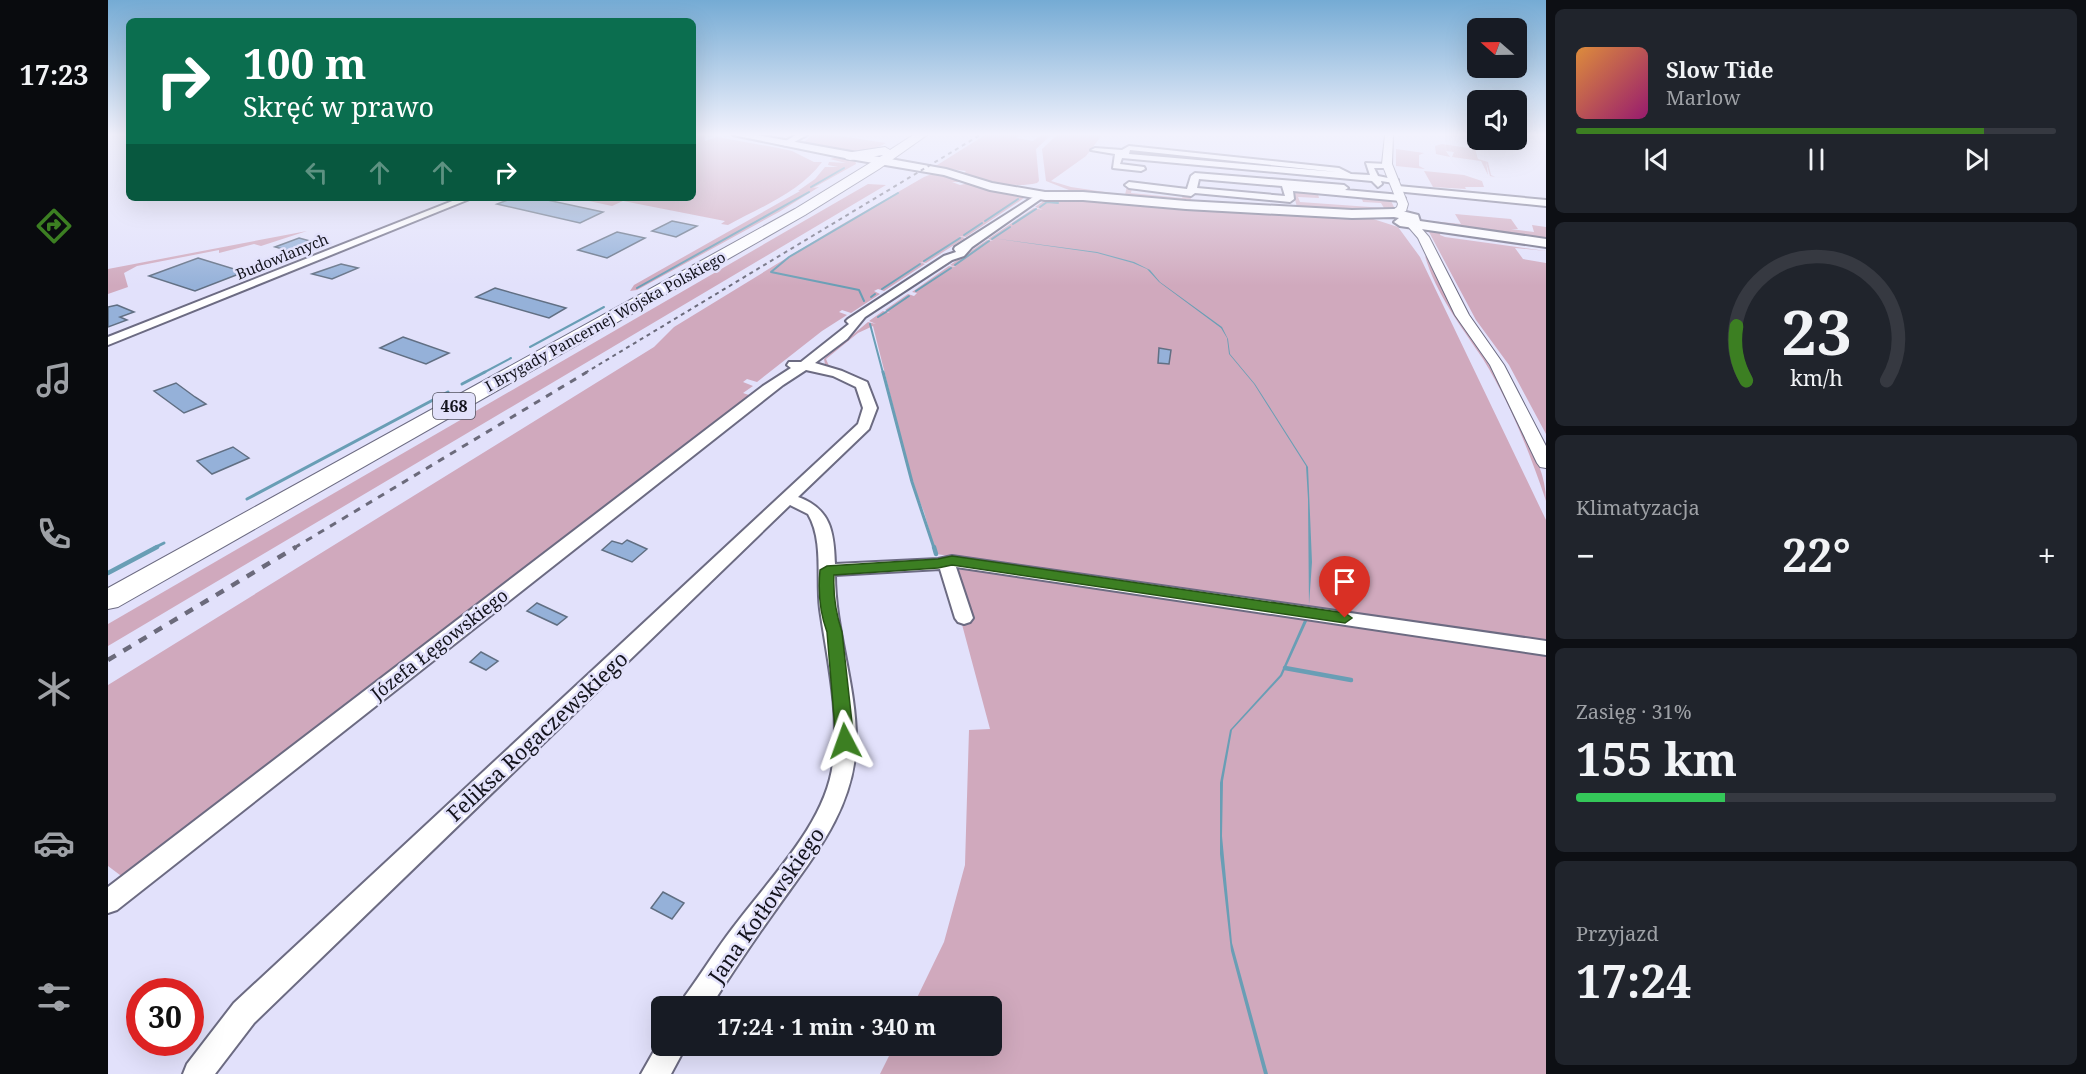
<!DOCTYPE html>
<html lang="pl">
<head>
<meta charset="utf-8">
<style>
  :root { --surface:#171b24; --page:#20242c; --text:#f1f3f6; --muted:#9ea1a6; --line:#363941; --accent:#3c7f22 }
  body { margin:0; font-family:"Noto Serif",serif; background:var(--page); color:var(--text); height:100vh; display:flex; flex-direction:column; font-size:22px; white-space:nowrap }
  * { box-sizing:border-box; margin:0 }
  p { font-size:20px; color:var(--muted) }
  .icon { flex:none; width:33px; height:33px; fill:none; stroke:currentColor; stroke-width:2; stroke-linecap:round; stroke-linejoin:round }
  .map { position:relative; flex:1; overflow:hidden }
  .sheet { display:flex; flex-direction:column; gap:9px; padding:9px; background:#0d0f14; width:540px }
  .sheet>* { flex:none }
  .hud { position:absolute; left:18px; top:18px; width:570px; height:183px; border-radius:9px; box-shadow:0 6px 24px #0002; background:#0b6e4f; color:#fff; overflow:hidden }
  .needle { width:39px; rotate:290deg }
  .tools { position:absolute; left:1359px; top:18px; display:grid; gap:12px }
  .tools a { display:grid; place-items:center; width:60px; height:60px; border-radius:9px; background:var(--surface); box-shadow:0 6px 24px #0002; font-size:30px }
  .speed { position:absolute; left:18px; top:978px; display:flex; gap:12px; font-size:30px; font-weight:700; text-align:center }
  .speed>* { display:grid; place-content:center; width:78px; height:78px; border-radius:50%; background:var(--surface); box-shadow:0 6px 24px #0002; line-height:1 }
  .speed .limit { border:9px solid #d22; background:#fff; color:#111 }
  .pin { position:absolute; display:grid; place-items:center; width:51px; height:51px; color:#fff; margin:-62px -26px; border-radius:50% 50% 50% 0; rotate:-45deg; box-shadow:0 0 6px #0007 }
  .pin .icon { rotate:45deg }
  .me { position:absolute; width:66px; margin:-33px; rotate:356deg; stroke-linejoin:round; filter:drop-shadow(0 0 4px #0008) }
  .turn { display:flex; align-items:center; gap:21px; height:126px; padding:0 18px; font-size:27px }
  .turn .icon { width:78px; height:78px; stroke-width:2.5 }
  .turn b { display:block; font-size:42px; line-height:51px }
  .lanes { display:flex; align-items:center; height:57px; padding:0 18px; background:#0003; justify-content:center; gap:30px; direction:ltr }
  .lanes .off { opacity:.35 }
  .big { font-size:45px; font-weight:700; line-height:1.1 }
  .sheet .widget { flex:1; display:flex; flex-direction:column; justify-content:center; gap:9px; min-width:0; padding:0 21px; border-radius:9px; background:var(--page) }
  .sheet .dial { align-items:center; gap:0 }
  .dial svg { height:156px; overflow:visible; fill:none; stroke:var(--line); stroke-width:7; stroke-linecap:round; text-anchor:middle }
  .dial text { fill:var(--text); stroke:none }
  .song { display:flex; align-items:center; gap:18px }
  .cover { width:72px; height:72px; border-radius:9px; background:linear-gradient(135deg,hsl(30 70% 55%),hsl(320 70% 35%)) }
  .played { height:6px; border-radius:3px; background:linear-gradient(90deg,var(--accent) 85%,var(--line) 85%) }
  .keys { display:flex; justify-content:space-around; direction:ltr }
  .heat { display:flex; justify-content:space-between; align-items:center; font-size:33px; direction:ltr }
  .charge { height:9px; border-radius:4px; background:linear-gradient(90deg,#34c759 31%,var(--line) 0) }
  .trip { position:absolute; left:543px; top:996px; width:351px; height:60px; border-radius:9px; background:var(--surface); box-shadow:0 6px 24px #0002; font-weight:700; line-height:60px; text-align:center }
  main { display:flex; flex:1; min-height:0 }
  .tabs { display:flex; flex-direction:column; width:108px; justify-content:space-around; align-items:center; background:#090b0e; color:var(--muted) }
  .tabs .icon { width:42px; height:42px }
  .tabs .on { color:var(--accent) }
  .tabs b { font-size:27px; color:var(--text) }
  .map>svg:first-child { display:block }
  .green { fill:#d0a9bd }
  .water { fill:#699eb5 }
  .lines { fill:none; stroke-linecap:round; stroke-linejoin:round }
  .stream-far2 { stroke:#699eb5; stroke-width:2 }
  .stream-far1 { stroke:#699eb5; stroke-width:3 }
  .stream { stroke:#699eb5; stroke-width:4.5 }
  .building { fill:#95b1d9; stroke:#616f83; stroke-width:1.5 }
  .minor-casing { stroke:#6c6b82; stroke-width:4 }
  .tertiary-casing { stroke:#6c6b82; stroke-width:2 }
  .secondary-casing { stroke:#6c6b82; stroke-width:4 }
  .primary-casing { stroke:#6c6b82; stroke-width:2 }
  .minor { fill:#fff; fill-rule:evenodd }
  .tertiary { fill:#fff; fill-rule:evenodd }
  .secondary { fill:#fff; fill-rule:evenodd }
  .primary { fill:#fff; fill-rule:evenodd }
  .rail-far2 { stroke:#6b6a7b; stroke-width:2; stroke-dasharray:4 4; stroke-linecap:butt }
  .rail-far1 { stroke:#6b6a7b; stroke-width:3; stroke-dasharray:7 7; stroke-linecap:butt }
  .rail { stroke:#6b6a7b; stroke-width:4.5; stroke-dasharray:9 9; stroke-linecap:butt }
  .route { fill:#3c7f22; stroke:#275316; stroke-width:1.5 }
  .labels { text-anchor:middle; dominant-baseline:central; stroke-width:5; stroke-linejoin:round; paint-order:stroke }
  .far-street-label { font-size:15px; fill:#13131c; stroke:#e2e1fb }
  .shield { fill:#e2e1fb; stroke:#51515f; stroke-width:1.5 }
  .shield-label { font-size:16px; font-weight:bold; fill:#13131c }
  .street-label { font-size:18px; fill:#13131c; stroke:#e2e1fb }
  .near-street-label { font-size:21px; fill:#13131c; stroke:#e2e1fb }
</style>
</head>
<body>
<main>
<nav class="tabs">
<b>17:23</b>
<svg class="icon on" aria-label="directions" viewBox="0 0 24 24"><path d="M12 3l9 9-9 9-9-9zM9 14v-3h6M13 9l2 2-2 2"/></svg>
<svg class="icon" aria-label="music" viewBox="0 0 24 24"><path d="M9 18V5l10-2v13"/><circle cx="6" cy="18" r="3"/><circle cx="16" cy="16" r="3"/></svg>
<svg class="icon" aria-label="phone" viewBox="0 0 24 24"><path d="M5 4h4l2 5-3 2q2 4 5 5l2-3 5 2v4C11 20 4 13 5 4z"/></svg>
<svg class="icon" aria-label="climate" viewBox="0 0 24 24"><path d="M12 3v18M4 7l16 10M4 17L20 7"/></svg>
<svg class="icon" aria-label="car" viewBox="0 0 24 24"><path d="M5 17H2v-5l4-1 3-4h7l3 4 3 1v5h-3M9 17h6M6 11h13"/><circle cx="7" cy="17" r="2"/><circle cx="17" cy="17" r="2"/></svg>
<svg class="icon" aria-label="filters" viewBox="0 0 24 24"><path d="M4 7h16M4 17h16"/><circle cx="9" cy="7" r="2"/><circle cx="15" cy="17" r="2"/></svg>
</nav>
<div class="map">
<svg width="1438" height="1074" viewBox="0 0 1438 1074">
  <rect width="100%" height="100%" fill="#e2e1fb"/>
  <g class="green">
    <path d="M 585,135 L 596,135 L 597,141 L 609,137 L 670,148 L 684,151 L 706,162 L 714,162 C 692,192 653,207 620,225 L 613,224 L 617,221 L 515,201 L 504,206 L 467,198 L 585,198 Z"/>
    <path d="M 704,135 L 725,135 L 778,143 C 755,157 719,152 695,143 Z"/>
    <path d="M 877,135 L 912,135 L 908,138 L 925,141 L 933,135 L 943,135 L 928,149 L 931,181 L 929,183 C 904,189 880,181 856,173 L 858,171 L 826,167 Z"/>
    <path d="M 949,135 L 994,135 L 978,156 L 943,181 L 963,187 L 1017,195 L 1019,186 L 1024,188 L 1023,193 L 1074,198 L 1076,194 L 1084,193 L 1082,202 L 961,190 L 938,181 L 934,149 Z"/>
    <path d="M 1334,144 L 1367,149 L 1370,159 L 1380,162 L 1383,175 L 1387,177 L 1382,176 L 1378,162 L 1380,175 L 1373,161 L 1344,157 L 1346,152 L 1338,151 L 1342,157 L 1328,154 L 1327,146 Z"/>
    <path d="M 1288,149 L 1316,153 L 1311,155 L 1311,166 L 1317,169 L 1288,166 Z"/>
    <path d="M 733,156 L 747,159 L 748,164 L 705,188 L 711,187 L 671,212 L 529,290 L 522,291 L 526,285 L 692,191 L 690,191 L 707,179 L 717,167 L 730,167 L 720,165 L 721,162 L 738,163 L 722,159 Z"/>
    <path d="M 824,171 L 858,182 L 844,182 L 852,185 L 862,183 L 914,195 L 916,198 L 858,237 L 851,236 L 857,238 L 818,263 L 812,262 L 817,264 L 776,291 L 770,289 L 766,291 L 772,294 L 743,313 L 734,310 L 731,312 L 739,315 L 714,331 L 649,382 L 639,379 L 635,382 L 645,386 L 635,393 L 644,396 L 20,881 L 0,866 L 0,685 L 546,347 L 566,327 L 726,229 L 816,177 L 824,174 Z"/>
    <path d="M 1316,171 L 1356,175 L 1374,181 L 1376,187 L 1357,187 L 1358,189 L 1325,187 Z"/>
    <path d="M 760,184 L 778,185 L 0,646 L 0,624 Z"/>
    <path d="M 1185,192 L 1210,194 L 1211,198 L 1190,197 L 1192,202 L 1276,208 L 1273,203 L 1255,202 L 1253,196 L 1282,199 L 1286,207 L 1275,210 L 1189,207 Z"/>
    <path d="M 953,196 L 1022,205 L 1023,203 L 1259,217 L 1290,227 L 1312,257 L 1438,520 L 1438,645 L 828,554 L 816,512 L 804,482 L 765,326 L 750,333 L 718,359 L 721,366 L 737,371 L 717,364 L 716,359 L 760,322 L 768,324 L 761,321 L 775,311 L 782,313 L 777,310 L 800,294 L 806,296 L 809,293 L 804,292 L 841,266 L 848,267 L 842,265 L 879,240 L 885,241 L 880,239 L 926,208 L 935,210 L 927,207 L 937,200 Z"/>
    <path d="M 1347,214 L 1403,219 L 1410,229 L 1403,229 L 1426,232 L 1424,225 L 1438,227 L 1438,240 L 1323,221 L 1353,224 Z"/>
    <path d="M 1333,230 L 1332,235 L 1337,237 L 1438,251 L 1407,248 L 1415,259 L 1438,263 L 1438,434 L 1401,365 L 1368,320 L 1321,232 Z"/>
    <path d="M 199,231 L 153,246 L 146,244 L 111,253 L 111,250 L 29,266 L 16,273 L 20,287 L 0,294 L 0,269 Z"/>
    <path d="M 1317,256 L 1321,259 C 1351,311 1381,362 1407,416 C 1421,444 1438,470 1438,501 C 1422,453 1402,403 1375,359 C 1353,326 1328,294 1317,256 Z"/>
    <path d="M 845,564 L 1438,653 L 1438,1074 L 772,1074 L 786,1046 L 884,1046 L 884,1006 L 805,1006 L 836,942 L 857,865 L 861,730 L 882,729 L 852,617 Z"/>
  </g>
  <path class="water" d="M 884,238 L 989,252 L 1026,262 L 1042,270 L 1052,282 L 1114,327 L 1120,339 L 1122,354 L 1147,384 L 1200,467 L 1204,562 L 1200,619 L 1174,676 L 1124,730 L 1115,781 L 1114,836 L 1124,943 L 1160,1074 L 1156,1074 L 1123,951 L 1112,854 L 1112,783 L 1122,730 L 1172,675 L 1201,609 L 1200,499 L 1198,466 L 1146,384 L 1121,354 L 1119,338 L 1113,328 L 1051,282 L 1039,269 L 1025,263 L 989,253 Z"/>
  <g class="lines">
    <g class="stream-far2">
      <path d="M 703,187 L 736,168"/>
      <path d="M 932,207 L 939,202 L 950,203"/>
      <path d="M 877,221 L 910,199"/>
      <path d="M 905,224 L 928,209"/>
      <path d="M 856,235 L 874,223"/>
      <path d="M 884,239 L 902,227"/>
      <path d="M 816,261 L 852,238"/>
      <path d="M 847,265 L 881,241"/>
      <path d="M 529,288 L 701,192"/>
      <path d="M 774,289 L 812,264"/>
      <path d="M 808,291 L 843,268"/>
      <path d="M 763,297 L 767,294"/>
      <path d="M 756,301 L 751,290 L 663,272 L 681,257 L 790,193"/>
      <path d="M 779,311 L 801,296"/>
      <path d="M 770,317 L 778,312"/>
      <path d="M 762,324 L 775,373"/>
      <path d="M 422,347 L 496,307"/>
      <path d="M 375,373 L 403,358"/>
    </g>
    <g class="stream-far1">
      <path d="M 775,372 L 804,482 L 826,548"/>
      <path d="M 354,384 L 377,372"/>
      <path d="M 139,499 L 340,392"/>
      <path d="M 46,548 L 56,543"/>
    </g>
    <g class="stream">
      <path d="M 826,547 L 828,554"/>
      <path d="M 0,573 L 49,547"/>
      <path d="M 1177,668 L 1243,680"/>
    </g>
  </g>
  <g class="building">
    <path d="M 405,198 L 430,198 L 495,212 L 472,223 L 389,204 Z"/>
    <path d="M 564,221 L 589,226 L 568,237 L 544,231 Z"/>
    <path d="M 509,232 L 537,238 L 499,258 L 470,250 Z"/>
    <path d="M 191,238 L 217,245 L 193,254 L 167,247 Z"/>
    <path d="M 90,258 L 136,272 L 87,291 L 41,276 Z"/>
    <path d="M 233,264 L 250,268 L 224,279 L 204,274 Z"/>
    <path d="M 387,288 L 458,308 L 441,318 L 368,297 Z"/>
    <path d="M 9,305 L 26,312 L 12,317 L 19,320 L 0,327 L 0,307 Z"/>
    <path d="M 295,337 L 341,353 L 318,364 L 272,348 Z"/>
    <path d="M 1051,348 L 1063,350 L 1061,364 L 1050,363 Z"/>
    <path d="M 68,383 L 87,397 L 98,404 L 76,413 L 46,391 Z"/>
    <path d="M 125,447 L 141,458 L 104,474 L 89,461 Z"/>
    <path d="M 519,540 L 539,549 L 524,562 L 494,550 L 504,541 L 514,544 Z"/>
    <path d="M 429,603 L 459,617 L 449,625 L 419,611 Z"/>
    <path d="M 373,652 L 390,661 L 378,670 L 362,662 Z"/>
    <path d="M 555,892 L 576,903 L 564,919 L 543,908 Z"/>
  </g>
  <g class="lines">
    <g class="minor-casing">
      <g id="minor">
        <path d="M 688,135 L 699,135 L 679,146 L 672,144 Z"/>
        <path d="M 1021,146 L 1231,168 L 1243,174 L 1262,175 L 1258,163 L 1279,164 L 1283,166 L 1282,168 L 1266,168 L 1270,176 L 1290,180 L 1286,183 L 1273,181 L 1274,184 L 1270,187 L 1264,181 L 1014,158 L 1012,164 L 1036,167 L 1037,169 L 1033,171 L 1005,168 L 1007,154 L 983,150 L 987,148 L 1014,150 ZM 1022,150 L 1229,172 L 1021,154 Z"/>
        <path d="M 1087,173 L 1236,185 L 1240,188 L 1237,190 L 1293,195 L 1297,198 L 1293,201 L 1185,191 L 1186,199 L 1182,202 L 1087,193 L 1083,196 L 1021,188 L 1017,185 L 1021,182 L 1079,189 L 1083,176 ZM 1091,179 L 1174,186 L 1177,196 L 1089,188 Z"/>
        <path d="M 1290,186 L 1438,200 L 1438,206 L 1287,191 L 1286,189 Z"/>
        <path d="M 930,194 L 937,196 L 864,247 L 856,256 L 844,260 L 757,317 L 739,339 L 707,363 L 734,371 L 759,382 L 769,408 L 761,429 L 690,497 C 723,509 726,532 727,564 L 830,559 L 844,556 L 1438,641 L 1438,655 L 848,567 L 865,618 L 862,622 L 856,624 L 850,622 L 847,618 L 832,569 L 727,575 C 727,631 749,686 748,743 C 746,809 706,856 669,908 C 646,940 624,973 603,1006 L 574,1006 L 577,996 C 594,973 609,948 627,925 C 662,878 718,823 725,763 C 732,712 719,659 712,609 C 708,579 716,541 700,514 L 682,505 L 146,1023 L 107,1074 L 75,1074 L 79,1064 L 126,1003 L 750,424 L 755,408 L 748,387 L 725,376 L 698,370 L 675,385 L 9,910 L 0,913 L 0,887 L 655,386 L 683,368 L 679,365 L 681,362 L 693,362 L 741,324 L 738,321 L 740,319 L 836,256 L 848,252 L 846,249 L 847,247 Z"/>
        <path d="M 352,198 L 364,198 L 0,345 L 0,337 Z"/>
        <path d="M 554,1037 L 554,1046 L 578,1046 L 563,1074 L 533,1074 Z"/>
      </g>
    </g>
    <g class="tertiary-casing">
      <g id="tertiary">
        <path d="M 1277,135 L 1285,135 L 1284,164 L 1300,204 L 1298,211 L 1286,216 L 1281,213 L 1289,207 L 1290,204 L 1274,164 Z"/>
        <path d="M 1303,220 L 1307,221 L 1321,237 L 1361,315 L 1396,365 L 1438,446 L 1438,468 L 1432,467 L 1429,463 L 1382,365 L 1347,315 L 1310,238 L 1297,223 Z"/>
      </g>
    </g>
    <g class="secondary-casing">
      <path id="secondary" d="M 625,135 L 649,135 L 838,169 L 884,183 L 937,192 L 975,192 L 1078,201 L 1244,210 L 1286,209 L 1310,215 L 1312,221 L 1438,239 L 1438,247 L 1292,226 L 1286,222 L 1291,218 L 1286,217 L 1244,218 L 1078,209 L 975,200 L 937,200 L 882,190 L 836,175 L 742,159 Z"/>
    </g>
    <g class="primary-casing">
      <path id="primary" d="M 805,135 L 819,135 L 771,169 L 697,215 L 10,607 L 0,609 L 0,588 L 687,209 L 775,155 L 742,160 L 738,159 L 736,156 L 738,153 L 777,147 L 782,150 Z"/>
    </g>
    <use href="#minor" class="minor"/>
    <use href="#tertiary" class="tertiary"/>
    <use href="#secondary" class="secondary"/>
    <use href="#primary" class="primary"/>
    <path class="rail-far2" d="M 477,373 L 872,135"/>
    <path class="rail-far1" d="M 186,548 L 479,372"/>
    <path class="rail" d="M 0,660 L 188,547"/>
  </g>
  <linearGradient id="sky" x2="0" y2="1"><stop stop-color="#75abd4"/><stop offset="0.47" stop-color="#f2f2fd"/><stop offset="1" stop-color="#f2f2fd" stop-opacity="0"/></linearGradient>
  <rect width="1438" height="286" fill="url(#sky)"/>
  <path class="route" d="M 844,556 L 1237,613 L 1244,618 L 1237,623 L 844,565 L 830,568 L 726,575 C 725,594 728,614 734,632 L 746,741 L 743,746 L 737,748 L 731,746 L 728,741 L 719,632 C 712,613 710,591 712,570 L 719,566 L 830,559 Z"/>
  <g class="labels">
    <g class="far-street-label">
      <text transform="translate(174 256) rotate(-22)">Budowlanych</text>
      <text transform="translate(497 321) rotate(-29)">I Brygady Pancernej Wojska Polskiego</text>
    </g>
    <rect class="shield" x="325" y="393" width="42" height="26" rx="4.5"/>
    <g class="shield-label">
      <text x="346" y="406">468</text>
    </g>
    <g class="street-label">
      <text transform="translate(331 644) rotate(-38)">Józefa Łęgowskiego</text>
    </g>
    <g class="near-street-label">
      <text transform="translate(429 736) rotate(-43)">Feliksa Rogaczewskiego</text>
      <text transform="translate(658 905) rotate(-55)">Jana Kotłowskiego</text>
    </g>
  </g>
</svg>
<div class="tools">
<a><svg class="needle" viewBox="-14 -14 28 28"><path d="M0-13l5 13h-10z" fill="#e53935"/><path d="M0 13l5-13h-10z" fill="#9ea1a6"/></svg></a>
<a><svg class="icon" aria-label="sound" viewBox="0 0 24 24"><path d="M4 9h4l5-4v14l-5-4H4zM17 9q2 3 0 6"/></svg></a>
</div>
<div class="speed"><div class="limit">30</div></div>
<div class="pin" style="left:1237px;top:618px;background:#d93025"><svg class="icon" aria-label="arrive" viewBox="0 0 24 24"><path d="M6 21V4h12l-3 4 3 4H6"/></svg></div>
<svg class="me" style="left:737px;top:741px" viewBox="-20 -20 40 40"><path d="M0-17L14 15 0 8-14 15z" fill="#3c7f22" stroke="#fff" stroke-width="4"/></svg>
<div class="trip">17:24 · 1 min · 340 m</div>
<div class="hud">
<div class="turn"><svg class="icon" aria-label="right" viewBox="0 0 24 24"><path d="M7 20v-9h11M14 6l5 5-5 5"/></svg><div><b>100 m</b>Skręć w prawo</div></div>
<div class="lanes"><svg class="icon off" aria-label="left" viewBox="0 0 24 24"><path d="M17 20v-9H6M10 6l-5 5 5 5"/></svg><svg class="icon off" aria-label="ahead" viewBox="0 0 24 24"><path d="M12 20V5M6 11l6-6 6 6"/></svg><svg class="icon off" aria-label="ahead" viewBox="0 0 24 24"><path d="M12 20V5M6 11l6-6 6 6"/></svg><svg class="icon" aria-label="right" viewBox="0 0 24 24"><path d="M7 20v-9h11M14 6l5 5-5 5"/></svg></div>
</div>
</div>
<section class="sheet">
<div class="widget">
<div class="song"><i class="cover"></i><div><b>Slow Tide</b><p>Marlow</p></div></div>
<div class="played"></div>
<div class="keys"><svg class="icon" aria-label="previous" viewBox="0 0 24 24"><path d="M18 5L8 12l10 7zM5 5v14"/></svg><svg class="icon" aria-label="pause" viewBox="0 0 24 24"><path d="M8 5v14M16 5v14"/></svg><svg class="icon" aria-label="next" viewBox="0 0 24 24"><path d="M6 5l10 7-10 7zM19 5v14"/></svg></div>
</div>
<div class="widget dial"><svg viewBox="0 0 100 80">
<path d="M14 69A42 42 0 1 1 86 69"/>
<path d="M14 69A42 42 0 0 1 9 41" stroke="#3c7f22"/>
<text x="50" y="56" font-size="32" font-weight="700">23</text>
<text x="50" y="72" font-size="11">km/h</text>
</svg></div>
<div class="widget"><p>Klimatyzacja</p>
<div class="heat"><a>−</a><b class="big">22°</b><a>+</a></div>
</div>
<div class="widget"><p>Zasięg · 31%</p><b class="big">155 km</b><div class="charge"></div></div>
<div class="widget"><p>Przyjazd</p><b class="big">17:24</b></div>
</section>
</main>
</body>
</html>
